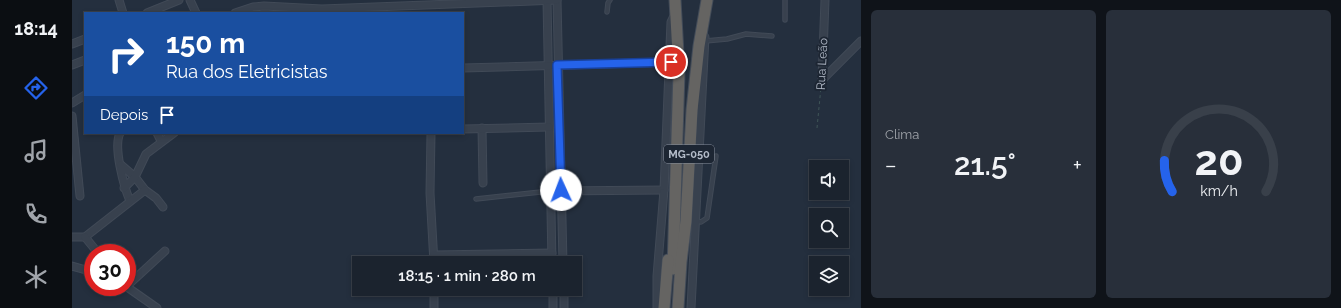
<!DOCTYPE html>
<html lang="pt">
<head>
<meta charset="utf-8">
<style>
  :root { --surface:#1b232e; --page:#282f3a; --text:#f1f3f6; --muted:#a0a4aa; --line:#39404a; --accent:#2563eb }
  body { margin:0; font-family:Raleway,sans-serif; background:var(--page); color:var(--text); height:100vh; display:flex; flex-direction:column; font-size:15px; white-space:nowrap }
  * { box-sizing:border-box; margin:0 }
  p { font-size:13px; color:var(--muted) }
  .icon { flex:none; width:22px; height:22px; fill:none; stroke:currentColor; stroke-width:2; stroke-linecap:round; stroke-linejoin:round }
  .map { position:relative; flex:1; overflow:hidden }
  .details { display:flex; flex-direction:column; gap:10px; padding:10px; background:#0f1319; width:480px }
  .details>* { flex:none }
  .guide { position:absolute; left:12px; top:12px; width:380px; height:122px; border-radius:0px; box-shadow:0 2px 6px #0003,0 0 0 1px var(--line); background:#1a4fa0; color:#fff; overflow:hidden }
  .controls { position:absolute; left:737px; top:160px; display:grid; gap:8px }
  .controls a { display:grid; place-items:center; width:40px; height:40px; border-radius:0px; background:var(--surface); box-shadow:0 2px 6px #0003,0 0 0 1px var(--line); font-size:20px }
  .speed { position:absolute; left:12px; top:244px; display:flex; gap:8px; font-size:20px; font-weight:700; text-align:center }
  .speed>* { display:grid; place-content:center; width:52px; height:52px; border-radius:50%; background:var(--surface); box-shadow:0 2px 6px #0003,0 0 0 1px var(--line); line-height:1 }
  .speed .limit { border:6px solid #d22; background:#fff; color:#111 }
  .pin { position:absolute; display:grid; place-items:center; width:34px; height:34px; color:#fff; margin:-17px; border:2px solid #fff; border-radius:50%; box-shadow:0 1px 4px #0007 }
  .me { position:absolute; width:44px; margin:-22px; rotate:358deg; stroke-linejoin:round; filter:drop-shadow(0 0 3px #0008) }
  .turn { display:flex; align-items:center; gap:14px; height:84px; padding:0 16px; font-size:18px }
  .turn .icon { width:52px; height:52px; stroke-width:2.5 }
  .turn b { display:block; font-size:28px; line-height:34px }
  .then { display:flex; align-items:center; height:38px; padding:0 16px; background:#0003; gap:8px; font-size:15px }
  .big { font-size:30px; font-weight:600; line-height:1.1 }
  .details .widget { flex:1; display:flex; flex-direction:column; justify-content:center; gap:6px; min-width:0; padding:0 14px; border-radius:6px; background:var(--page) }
  .details .dial { align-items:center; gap:0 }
  .dial svg { height:104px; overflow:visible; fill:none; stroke:var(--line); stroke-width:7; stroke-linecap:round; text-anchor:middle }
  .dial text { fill:var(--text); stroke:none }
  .heat { display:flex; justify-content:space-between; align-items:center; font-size:22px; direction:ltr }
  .details .tiles { flex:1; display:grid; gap:10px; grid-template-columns:repeat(2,1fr) }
  .trip { position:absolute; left:280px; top:256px; width:230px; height:40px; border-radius:0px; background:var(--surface); box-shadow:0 2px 6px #0003,0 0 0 1px var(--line); font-weight:600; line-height:40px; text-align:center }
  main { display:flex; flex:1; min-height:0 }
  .tabs { display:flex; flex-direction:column; width:72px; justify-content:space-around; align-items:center; background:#0b0e12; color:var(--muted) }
  .tabs .icon { width:28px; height:28px }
  .tabs .current { color:var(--accent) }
  .tabs b { font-size:18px; color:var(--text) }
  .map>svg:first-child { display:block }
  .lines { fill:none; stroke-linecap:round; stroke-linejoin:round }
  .service-casing { stroke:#414a57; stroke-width:5.5 }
  .minor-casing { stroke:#414a57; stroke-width:9 }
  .trunk-casing { stroke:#434c59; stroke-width:13 }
  .path { stroke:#3f5557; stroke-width:1; stroke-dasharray:3 3; stroke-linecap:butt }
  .service { stroke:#38414e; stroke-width:3.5 }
  .minor { stroke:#38414e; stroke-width:7 }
  .trunk { stroke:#656462; stroke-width:11 }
  .route-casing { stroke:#184099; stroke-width:10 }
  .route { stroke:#2563eb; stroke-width:7 }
  .labels { text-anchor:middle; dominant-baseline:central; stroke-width:4; stroke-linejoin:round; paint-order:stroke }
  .shield { fill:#1d2633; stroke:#878f9c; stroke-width:1 }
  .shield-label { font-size:11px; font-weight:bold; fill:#b4bcc9 }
  .street-label { font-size:12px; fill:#b4bcc9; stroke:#1d2633 }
</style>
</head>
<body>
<main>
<nav class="tabs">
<b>18:14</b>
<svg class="icon current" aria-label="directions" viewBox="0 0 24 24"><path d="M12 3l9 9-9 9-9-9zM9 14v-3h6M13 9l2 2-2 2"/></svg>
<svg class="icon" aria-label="music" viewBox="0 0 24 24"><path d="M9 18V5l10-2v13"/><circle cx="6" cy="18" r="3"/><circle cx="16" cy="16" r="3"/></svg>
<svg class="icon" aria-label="phone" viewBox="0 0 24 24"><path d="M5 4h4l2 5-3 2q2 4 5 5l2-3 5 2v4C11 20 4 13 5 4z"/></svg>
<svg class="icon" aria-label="climate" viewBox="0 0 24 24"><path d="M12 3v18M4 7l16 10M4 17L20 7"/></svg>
</nav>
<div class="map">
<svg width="789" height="308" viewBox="0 0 789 308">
  <rect width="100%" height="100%" fill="#242f3e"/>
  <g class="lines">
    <g class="service-casing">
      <g id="service">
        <path d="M 713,0 L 713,20"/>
        <path d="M 535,12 L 536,3 L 538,0"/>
        <path d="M 633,41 L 655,39 L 674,34 L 700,36"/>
        <path d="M 404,199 L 478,191"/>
        <path d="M 624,221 L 629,222 L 635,218 L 644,156"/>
      </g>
    </g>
    <g class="minor-casing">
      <g id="minor">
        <path d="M 47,0 L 51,13"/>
        <path d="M 118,0 L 124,13"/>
        <path d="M 475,0 L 480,263"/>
        <path d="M 485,0 L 491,263"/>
        <path d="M 75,13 L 107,0"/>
        <path d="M 163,13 L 181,7 L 192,6 L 250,9 L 485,0"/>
        <path d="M 0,44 L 13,39"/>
        <path d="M 0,65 L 13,60"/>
        <path d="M 391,68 L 599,62"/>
        <path d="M 750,80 L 753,0"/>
        <path d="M 750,80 L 789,41"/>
        <path d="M 0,103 L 13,95"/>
        <path d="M 0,116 L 8,196"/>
        <path d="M 410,128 L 411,183"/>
        <path d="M 391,129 L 477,127"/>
        <path d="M 48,133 C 41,147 52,187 58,201"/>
        <path d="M 85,133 L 89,141"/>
        <path d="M 359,133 L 358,193 L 362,263"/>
        <path d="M 49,165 L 63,177 L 73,190 L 84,198 L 91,207"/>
        <path d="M 52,188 L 63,177 L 74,154 L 102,133"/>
        <path d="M 484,191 L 592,190"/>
        <path d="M 0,237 L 13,237 L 73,190"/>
        <path d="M 13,237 L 26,253"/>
        <path d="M 362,255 L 480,253"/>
        <path d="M 0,266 L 21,272"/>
        <path d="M 55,286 L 93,251"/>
        <path d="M 55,287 L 85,308"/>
        <path d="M 362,289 L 362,308"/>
        <path d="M 481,289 L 481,308"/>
        <path d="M 492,289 L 492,308"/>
        <path d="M 585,308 L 585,276 L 592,190 L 599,22 L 601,18"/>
        <path d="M 619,308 L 633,37"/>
      </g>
    </g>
    <g class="trunk-casing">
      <g id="trunk">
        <path d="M 601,269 L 607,72 L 603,0"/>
        <path d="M 592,308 L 596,260"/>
        <path d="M 606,308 L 609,262 L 614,221 L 620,110 L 627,46 L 635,0"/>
      </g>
    </g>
    <path class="path" d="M 745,128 L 749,87"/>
    <use href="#service" class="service"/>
    <use href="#minor" class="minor"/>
    <use href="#trunk" class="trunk"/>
  </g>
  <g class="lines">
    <g class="route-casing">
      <path id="route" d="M 489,190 L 485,65 L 599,62"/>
    </g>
    <use href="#route" class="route"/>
  </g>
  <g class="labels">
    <rect class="shield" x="592" y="145" width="50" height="18" rx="3"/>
    <g class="shield-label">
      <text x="617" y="154">MG-050</text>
    </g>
    <g class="street-label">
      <text transform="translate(750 64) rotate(-87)">Rua Leão</text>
    </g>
  </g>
</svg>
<div class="controls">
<a><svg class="icon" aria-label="sound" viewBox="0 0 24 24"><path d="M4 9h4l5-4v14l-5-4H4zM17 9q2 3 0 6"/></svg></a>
<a><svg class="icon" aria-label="search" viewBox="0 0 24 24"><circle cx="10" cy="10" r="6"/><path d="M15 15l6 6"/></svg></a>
<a><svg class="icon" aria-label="layers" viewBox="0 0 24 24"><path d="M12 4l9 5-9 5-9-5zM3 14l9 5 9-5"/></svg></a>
</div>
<div class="speed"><div class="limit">30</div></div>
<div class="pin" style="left:599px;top:62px;background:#d93025"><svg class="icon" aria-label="arrive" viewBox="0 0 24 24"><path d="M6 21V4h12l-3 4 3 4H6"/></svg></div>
<svg class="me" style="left:489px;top:190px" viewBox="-20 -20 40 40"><circle r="19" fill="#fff"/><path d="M0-13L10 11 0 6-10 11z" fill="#2563eb"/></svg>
<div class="trip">18:15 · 1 min · 280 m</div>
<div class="guide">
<div class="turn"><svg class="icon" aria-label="right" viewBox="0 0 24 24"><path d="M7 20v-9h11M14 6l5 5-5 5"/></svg><div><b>150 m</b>Rua dos Eletricistas</div></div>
<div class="then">Depois<svg class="icon" aria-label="arrive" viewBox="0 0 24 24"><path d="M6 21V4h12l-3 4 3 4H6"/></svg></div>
</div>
</div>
<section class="details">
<div class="tiles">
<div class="widget"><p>Clima</p>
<div class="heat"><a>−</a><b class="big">21.5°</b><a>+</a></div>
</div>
<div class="widget dial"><svg viewBox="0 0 100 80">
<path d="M14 69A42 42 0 1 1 86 69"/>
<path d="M14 69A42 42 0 0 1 8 45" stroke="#2563eb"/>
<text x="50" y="56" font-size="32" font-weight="700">20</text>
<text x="50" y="72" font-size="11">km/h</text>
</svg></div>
</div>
</section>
</main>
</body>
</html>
